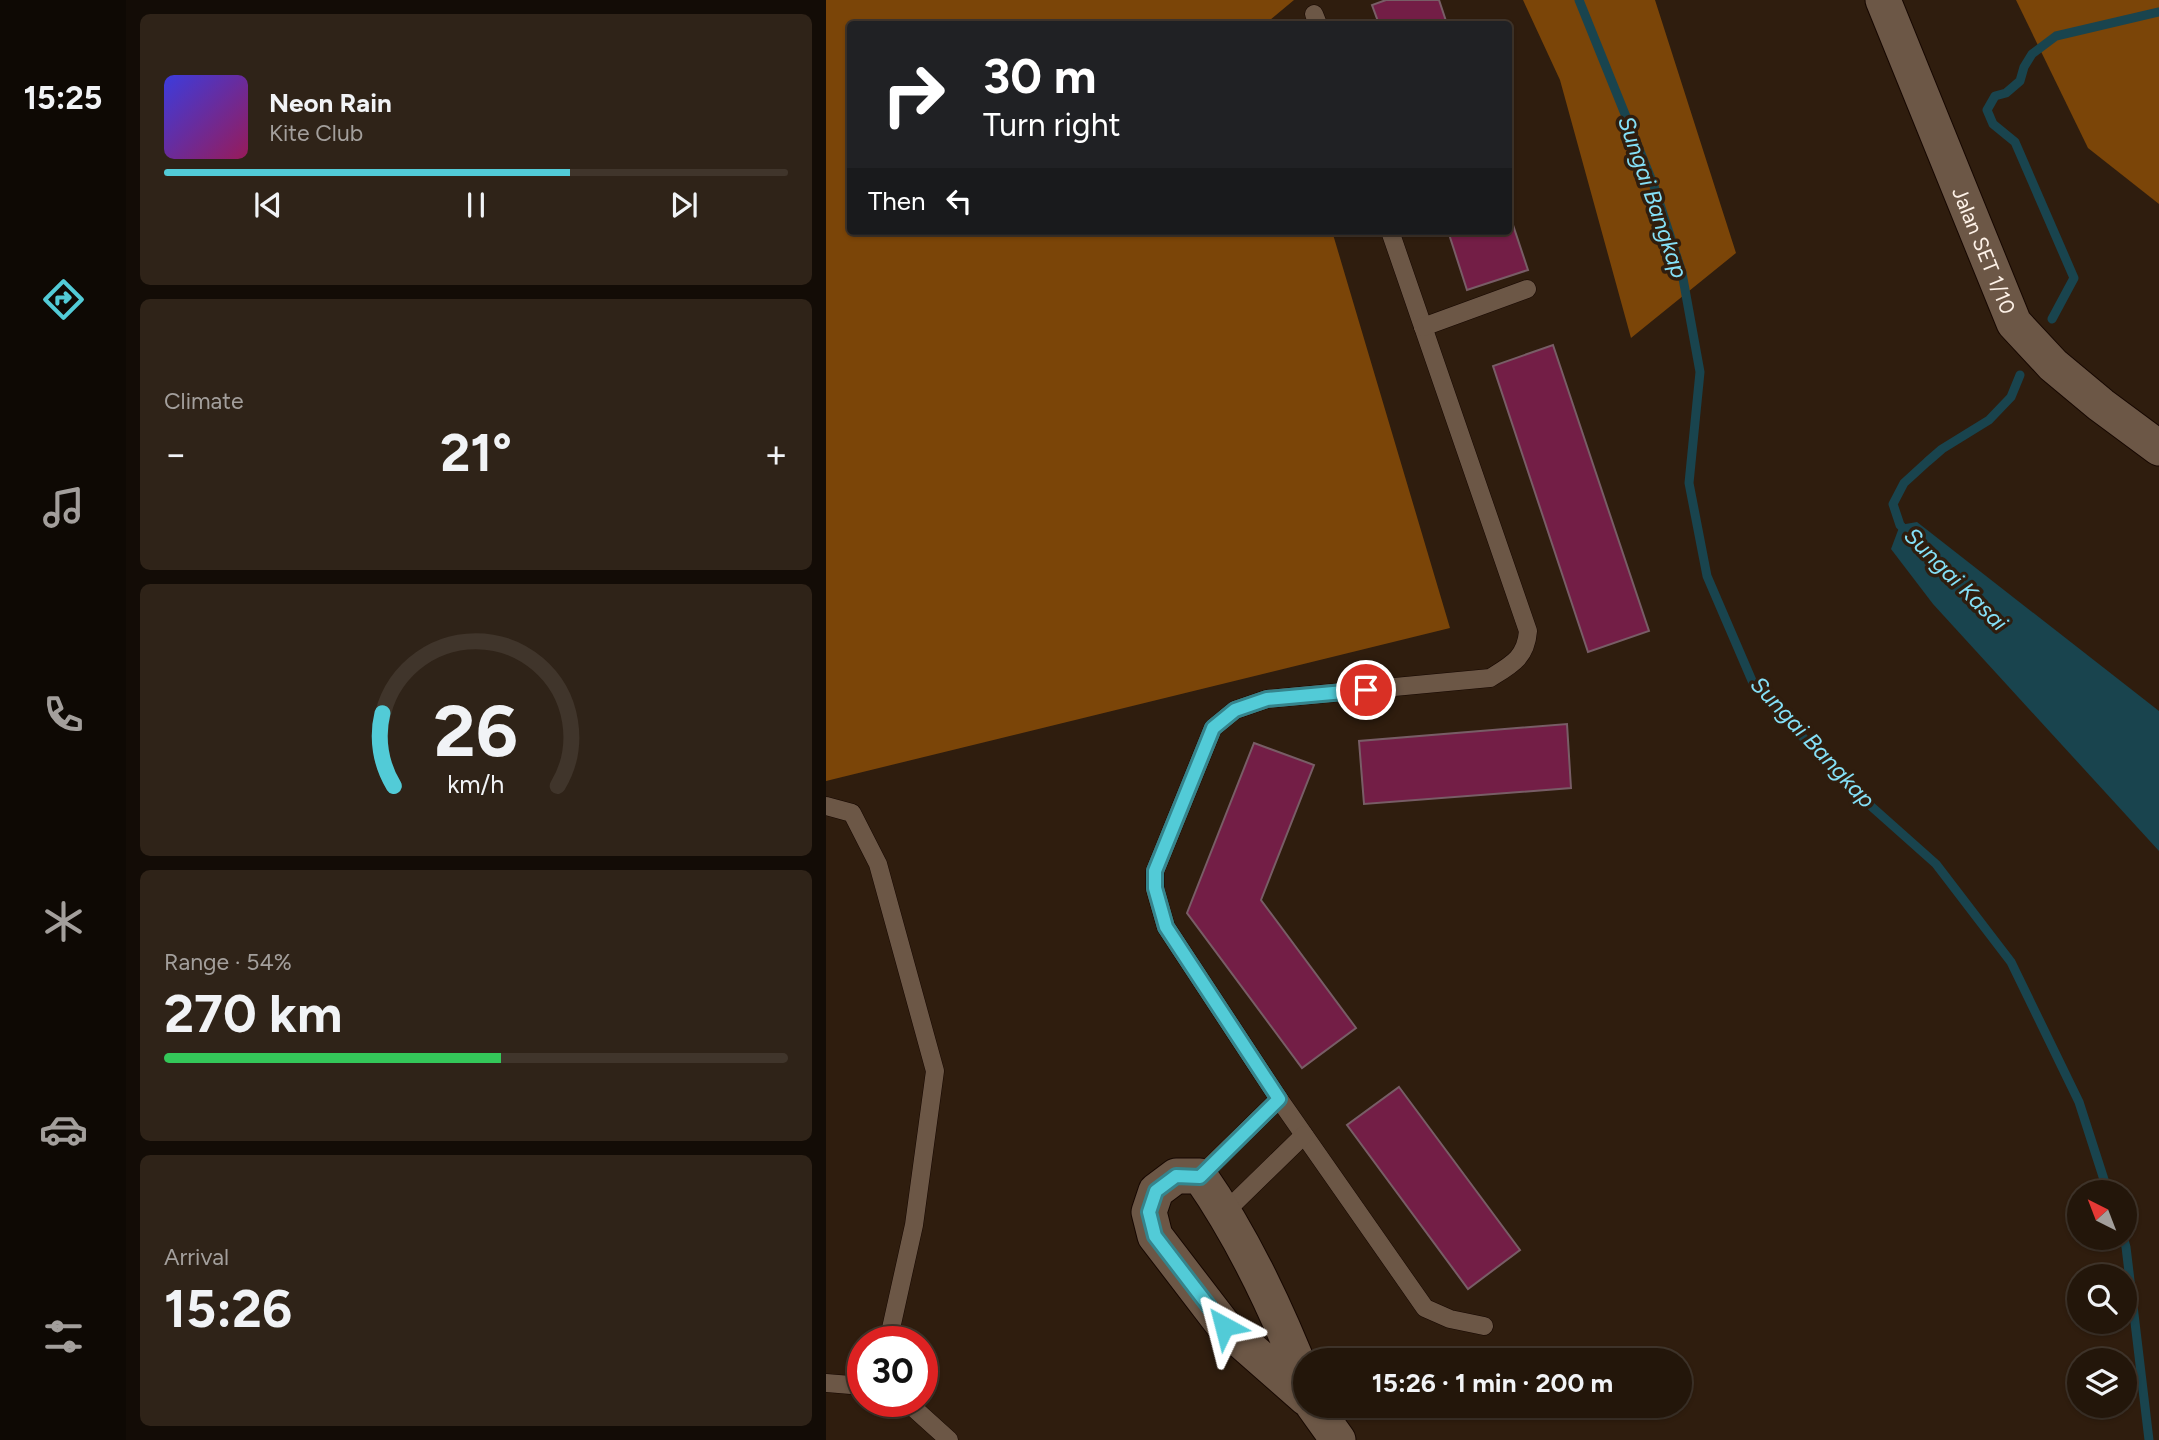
<!DOCTYPE html>
<html lang="en">
<head>
<meta charset="utf-8">
<style>
  :root { --surface:#23160a; --page:#2f2318; --text:#f1f3f6; --muted:#a39f9c; --line:#40352b; --accent:#52cbd7 }
  body { margin:0; font-family:Figtree,sans-serif; background:var(--page); color:var(--text); height:100vh; display:flex; flex-direction:column; font-size:26px; white-space:nowrap }
  * { box-sizing:border-box; margin:0 }
  p { font-size:23px; color:var(--muted) }
  .icon { flex:none; width:38px; height:38px; fill:none; stroke:currentColor; stroke-width:2; stroke-linecap:round; stroke-linejoin:round }
  .map { position:relative; flex:1; overflow:hidden }
  .sheet { display:flex; flex-direction:column; gap:14px; padding:14px; background:#130c06; width:700px }
  .sheet>* { flex:none }
  .top-card { position:absolute; left:21px; top:21px; width:665px; height:214px; border-radius:7px; box-shadow:0 2px 5px #0004,0 0 0 2px var(--line); background:#202124; color:#fff; overflow:hidden }
  .needle { width:46px; rotate:318deg }
  .controls { position:absolute; left:1241px; top:1180px; display:grid; gap:14px }
  .controls a { display:grid; place-items:center; width:70px; height:70px; border-radius:50%; background:var(--surface); box-shadow:0 2px 5px #0004,0 0 0 2px var(--line); font-size:35px }
  .speed { position:absolute; left:21px; top:1326px; display:flex; gap:14px; font-size:35px; font-weight:700; text-align:center }
  .speed>* { display:grid; place-content:center; width:91px; height:91px; border-radius:50%; background:var(--surface); box-shadow:0 2px 5px #0004,0 0 0 2px var(--line); line-height:1 }
  .speed .limit { border:10px solid #d22; background:#fff; color:#111 }
  .pin { position:absolute; display:grid; place-items:center; width:60px; height:60px; color:#fff; margin:-30px; border:4px solid #fff; border-radius:50%; box-shadow:0 2px 7px #0007 }
  .me { position:absolute; width:77px; margin:-38px; rotate:322deg; stroke-linejoin:round; filter:drop-shadow(0 0 5px #0008) }
  .turn { display:flex; align-items:center; gap:24px; height:147px; padding:0 21px; font-size:32px }
  .turn .icon { width:91px; height:91px; stroke-width:2.5 }
  .turn b { display:block; font-size:49px; line-height:60px }
  .then { display:flex; align-items:center; height:66px; padding:0 21px; background:#0003; gap:14px; font-size:26px }
  .big { font-size:52px; font-weight:700; line-height:1.1 }
  .sheet .card { flex:1; display:flex; flex-direction:column; justify-content:center; gap:10px; min-width:0; padding:0 24px; border-radius:10px; background:var(--page) }
  .sheet .dial { align-items:center; gap:0 }
  .dial svg { height:182px; overflow:visible; fill:none; stroke:var(--line); stroke-width:7; stroke-linecap:round; text-anchor:middle }
  .dial text { fill:var(--text); stroke:none }
  .song { display:flex; align-items:center; gap:21px }
  .cover { width:84px; height:84px; border-radius:10px; background:linear-gradient(135deg,hsl(240 70% 55%),hsl(330 70% 35%)) }
  .played { height:7px; border-radius:4px; background:linear-gradient(90deg,var(--accent) 65%,var(--line) 65%) }
  .keys { display:flex; justify-content:space-around; direction:ltr }
  .heat { display:flex; justify-content:space-between; align-items:center; font-size:38px; direction:ltr }
  .charge { height:10px; border-radius:5px; background:linear-gradient(90deg,#34c759 54%,var(--line) 0) }
  .trip { position:absolute; left:467px; top:1348px; width:399px; height:70px; border-radius:35px; background:var(--surface); box-shadow:0 2px 5px #0004,0 0 0 2px var(--line); font-weight:700; line-height:70px; text-align:center }
  main { display:flex; flex:1; min-height:0 }
  .tabs { display:flex; flex-direction:column; width:126px; justify-content:space-around; align-items:center; background:#0e0904; color:var(--muted) }
  .tabs .icon { width:49px; height:49px }
  .tabs .selected { color:var(--accent) }
  .tabs b { font-size:32px; color:var(--text) }
  .map>svg:first-child { display:block }
  .forest { fill:#7b4508 }
  .water { fill:#19444e }
  .lines { fill:none; stroke-linecap:round; stroke-linejoin:round }
  .stream { stroke:#19444e; stroke-width:9 }
  .building { fill:#731e46; stroke:#785d66; stroke-width:2 }
  .lane-casing { stroke:#160700; stroke-width:19 }
  .street-casing { stroke:#160700; stroke-width:37 }
  .lane { stroke:#6c5746; stroke-width:18 }
  .street { stroke:#6c5746; stroke-width:35 }
  .route-casing { stroke:#35848c; stroke-width:18 }
  .route { stroke:#52cbd7; stroke-width:12 }
  .labels { text-anchor:middle; dominant-baseline:central; stroke-width:7; stroke-linejoin:round; paint-order:stroke }
  .street-label { font-size:21px; fill:#fef2e8; stroke:#2f1d0e }
  .water-label { font-size:23px; font-style:italic; fill:#85e0f7; stroke:#2f1d0e }
</style>
</head>
<body>
<main>
<nav class="tabs">
<b>15:25</b>
<svg class="icon selected" aria-label="directions" viewBox="0 0 24 24"><path d="M12 3l9 9-9 9-9-9zM9 14v-3h6M13 9l2 2-2 2"/></svg>
<svg class="icon" aria-label="music" viewBox="0 0 24 24"><path d="M9 18V5l10-2v13"/><circle cx="6" cy="18" r="3"/><circle cx="16" cy="16" r="3"/></svg>
<svg class="icon" aria-label="phone" viewBox="0 0 24 24"><path d="M5 4h4l2 5-3 2q2 4 5 5l2-3 5 2v4C11 20 4 13 5 4z"/></svg>
<svg class="icon" aria-label="climate" viewBox="0 0 24 24"><path d="M12 3v18M4 7l16 10M4 17L20 7"/></svg>
<svg class="icon" aria-label="car" viewBox="0 0 24 24"><path d="M5 17H2v-5l4-1 3-4h7l3 4 3 1v5h-3M9 17h6M6 11h13"/><circle cx="7" cy="17" r="2"/><circle cx="17" cy="17" r="2"/></svg>
<svg class="icon" aria-label="filters" viewBox="0 0 24 24"><path d="M4 7h16M4 17h16"/><circle cx="9" cy="7" r="2"/><circle cx="15" cy="17" r="2"/></svg>
</nav>
<section class="sheet">
<div class="card">
<div class="song"><i class="cover"></i><div><b>Neon Rain</b><p>Kite Club</p></div></div>
<div class="played"></div>
<div class="keys"><svg class="icon" aria-label="previous" viewBox="0 0 24 24"><path d="M18 5L8 12l10 7zM5 5v14"/></svg><svg class="icon" aria-label="pause" viewBox="0 0 24 24"><path d="M8 5v14M16 5v14"/></svg><svg class="icon" aria-label="next" viewBox="0 0 24 24"><path d="M6 5l10 7-10 7zM19 5v14"/></svg></div>
</div>
<div class="card"><p>Climate</p>
<div class="heat"><a>−</a><b class="big">21°</b><a>+</a></div>
</div>
<div class="card dial"><svg viewBox="0 0 100 80">
<path d="M14 69A42 42 0 1 1 86 69"/>
<path d="M14 69A42 42 0 0 1 9 37" stroke="#52cbd7"/>
<text x="50" y="56" font-size="32" font-weight="700">26</text>
<text x="50" y="72" font-size="11">km/h</text>
</svg></div>
<div class="card"><p>Range · 54%</p><b class="big">270 km</b><div class="charge"></div></div>
<div class="card"><p>Arrival</p><b class="big">15:26</b></div>
</section>
<div class="map">
<svg width="1333" height="1440" viewBox="0 0 1333 1440">
  <rect width="100%" height="100%" fill="#2f1d0e"/>
  <g class="forest">
    <path d="M 0,0 L 468,0 L 444,20 L 445,24 L 24,24 L 24,231 L 506,231 L 624,628 L 0,781 Z"/>
    <path d="M 697,0 L 829,0 L 910,253 L 805,338 L 734,80 Z"/>
    <path d="M 1190,0 L 1333,0 L 1333,204 L 1262,148 Z"/>
  </g>
  <path class="water" d="M 1091,522 L 1333,711 L 1333,851 L 1107,604 L 1065,549 L 1074,525 Z"/>
  <g class="lines">
    <g class="stream">
      <path d="M 753,0 L 828,186 L 856,273 L 874,372 L 863,483 L 881,576 L 927,683 L 1019,783 L 1110,864 L 1185,962 L 1253,1102 L 1282,1192"/>
      <path d="M 1226,319 L 1248,278 L 1189,142 L 1167,124 L 1161,110 L 1169,96 L 1180,93 L 1194,81 L 1198,67 L 1206,54 L 1230,36 L 1333,12"/>
      <path d="M 1082,533 L 1074,525 L 1067,504 L 1078,483 L 1101,462 L 1116,449 L 1163,420 L 1185,397 L 1194,375"/>
      <path d="M 1297,1237 L 1300,1247 L 1323,1440"/>
    </g>
  </g>
  <g class="building">
    <path d="M 560,0 L 613,0 L 621,24 L 553,24 L 546,5 Z"/>
    <path d="M 682,210 L 702,270 L 641,290 L 622,231 L 682,231 Z"/>
    <path d="M 727,345 L 823,631 L 762,652 L 667,366 Z"/>
    <path d="M 741,724 L 745,788 L 538,804 L 533,741 Z"/>
    <path d="M 428,743 L 488,765 L 435,900 L 530,1028 L 476,1068 L 361,913 Z"/>
    <path d="M 573,1087 L 694,1250 L 642,1289 L 521,1125 Z"/>
  </g>
  <g class="lines">
    <g class="lane-casing">
      <g id="lane">
        <path d="M 488,14 L 492,24"/>
        <path d="M 564,231 L 702,631 C 700,658 685,665 664,678 L 441,699 L 409,710 L 387,728 L 329,871 L 329,889 L 340,927 L 453,1099 L 599,1308 L 624,1319 L 658,1326"/>
        <path d="M 597,327 L 701,289"/>
        <path d="M 0,806 L 26,813 L 52,864 L 109,1071 L 88,1225 L 62,1342"/>
        <path d="M 374,1176 L 453,1099"/>
        <path d="M 399,1212 L 478,1135"/>
        <path d="M 0,1383 L 37,1386"/>
        <path d="M 81,1402 L 123,1440"/>
      </g>
    </g>
    <g class="street-casing">
      <g id="street">
        <path id="s1" d="M 1057,0 L 1188,323 L 1227,365 L 1275,405 L 1333,448"/>
        <path d="M 480,1384 C 452,1312 418,1239 374,1176 L 350,1176 L 330,1191 L 323,1212 L 329,1236 L 398,1326 L 480,1398"/>
        <path d="M 487,1405 L 512,1440"/>
      </g>
    </g>
    <use href="#lane" class="lane"/>
    <use href="#street" class="street"/>
  </g>
  <g class="lines">
    <g class="route-casing">
      <path id="route" d="M 398,1326 L 329,1236 L 323,1212 L 330,1191 L 350,1176 L 374,1177 L 453,1099 L 340,927 L 329,888 L 329,871 L 387,728 L 409,710 L 441,699 L 540,690"/>
    </g>
    <use href="#route" class="route"/>
  </g>
  <g class="labels">
    <g class="street-label">
      <text stroke="none"><textPath href="#s1" startOffset="270">Jalan SET 1/10</textPath></text>
    </g>
    <g class="water-label">
      <text transform="translate(827 197) rotate(71)">Sungai Bangkap</text>
      <text transform="translate(1130 579) rotate(45)">Sungai Kasai</text>
      <text transform="translate(987 742) rotate(47)">Sungai Bangkap</text>
    </g>
  </g>
</svg>
<div class="controls">
<a><svg class="needle" viewBox="-14 -14 28 28"><path d="M0-13l5 13h-10z" fill="#e53935"/><path d="M0 13l5-13h-10z" fill="#a39f9c"/></svg></a>
<a><svg class="icon" aria-label="search" viewBox="0 0 24 24"><circle cx="10" cy="10" r="6"/><path d="M15 15l6 6"/></svg></a>
<a><svg class="icon" aria-label="layers" viewBox="0 0 24 24"><path d="M12 4l9 5-9 5-9-5zM3 14l9 5 9-5"/></svg></a>
</div>
<div class="speed"><div class="limit">30</div></div>
<div class="pin" style="left:540px;top:690px;background:#d93025"><svg class="icon" aria-label="arrive" viewBox="0 0 24 24"><path d="M6 21V4h12l-3 4 3 4H6"/></svg></div>
<svg class="me" style="left:398px;top:1326px" viewBox="-20 -20 40 40"><path d="M0-17L14 15 0 8-14 15z" fill="#52cbd7" stroke="#fff" stroke-width="4"/></svg>
<div class="trip">15:26 · 1 min · 200 m</div>
<div class="top-card">
<div class="turn"><svg class="icon" aria-label="right" viewBox="0 0 24 24"><path d="M7 20v-9h11M14 6l5 5-5 5"/></svg><div><b>30 m</b>Turn right</div></div>
<div class="then">Then<svg class="icon" aria-label="left" viewBox="0 0 24 24"><path d="M17 20v-9H6M10 6l-5 5 5 5"/></svg></div>
</div>
</div>
</main>
</body>
</html>
